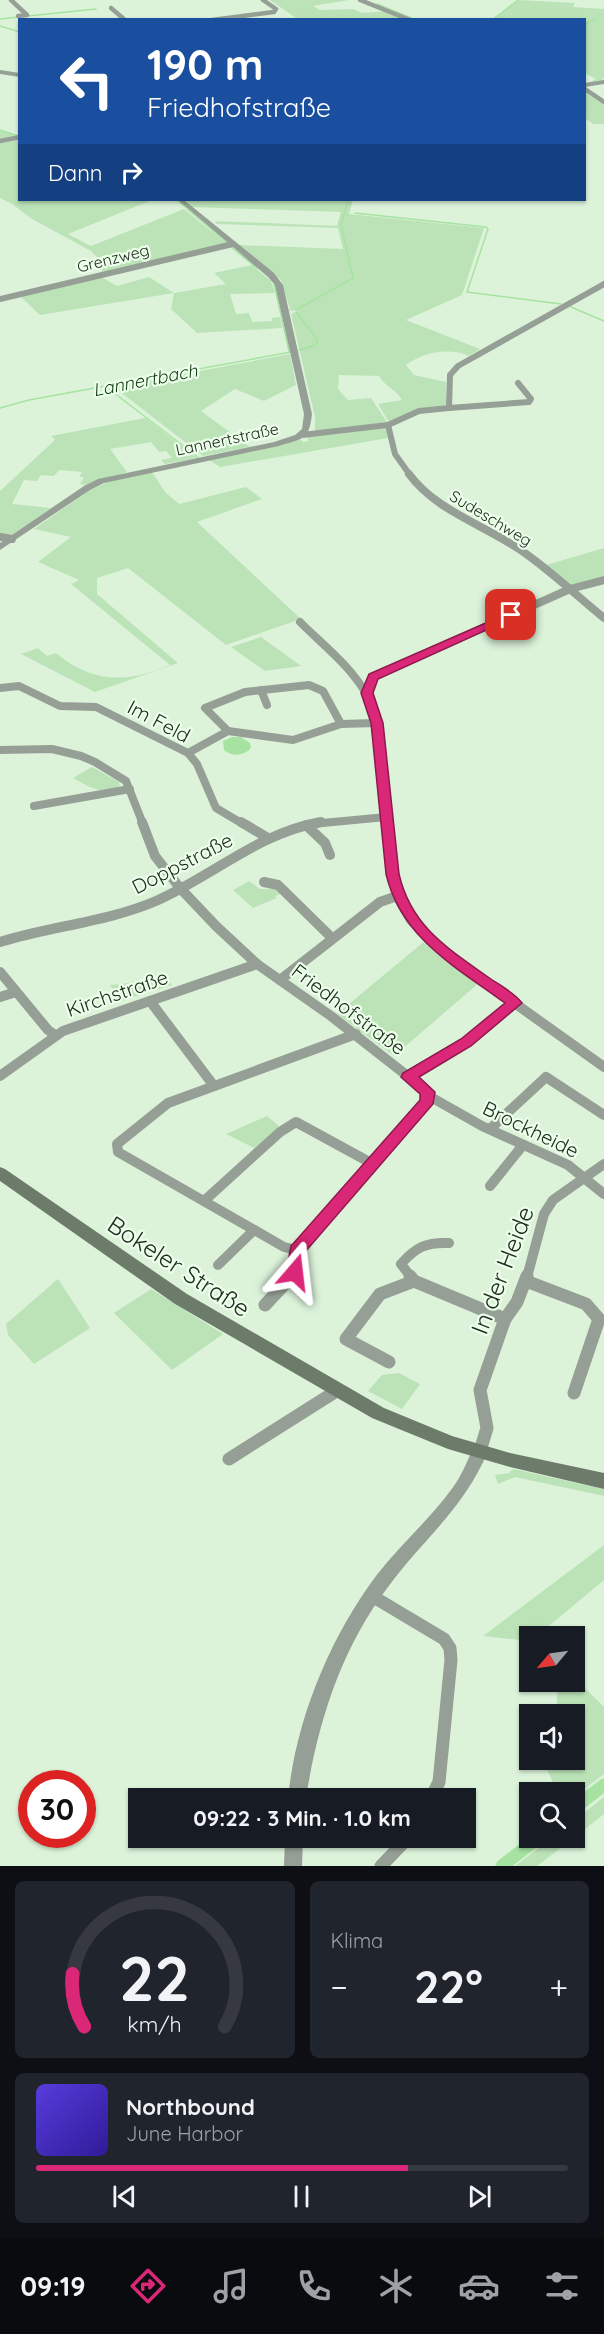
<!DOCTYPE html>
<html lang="de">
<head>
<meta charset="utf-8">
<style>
  :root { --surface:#171b24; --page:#20242c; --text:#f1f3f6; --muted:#9ea1a6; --line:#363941; --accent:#db2777 }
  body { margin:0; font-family:Quicksand,sans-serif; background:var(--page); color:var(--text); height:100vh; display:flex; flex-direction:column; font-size:22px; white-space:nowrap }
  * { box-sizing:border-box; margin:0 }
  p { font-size:20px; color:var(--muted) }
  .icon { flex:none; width:33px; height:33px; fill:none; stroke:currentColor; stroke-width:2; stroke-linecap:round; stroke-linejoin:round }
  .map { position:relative; height:1866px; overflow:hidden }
  .sheet { display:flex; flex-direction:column; gap:15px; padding:15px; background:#0d0f14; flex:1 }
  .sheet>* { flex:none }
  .top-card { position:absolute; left:18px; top:18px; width:568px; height:183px; border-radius:0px; box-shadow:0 2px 4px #0004; background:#1a4fa0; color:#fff; overflow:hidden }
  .needle { width:39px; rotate:241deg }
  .controls { position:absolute; left:519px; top:1626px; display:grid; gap:12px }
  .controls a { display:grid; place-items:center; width:66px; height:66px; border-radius:0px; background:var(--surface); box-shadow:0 2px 4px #0004; font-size:30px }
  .speed { position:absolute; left:18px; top:1770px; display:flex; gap:12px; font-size:30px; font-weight:700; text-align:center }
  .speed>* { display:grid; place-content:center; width:78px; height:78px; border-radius:50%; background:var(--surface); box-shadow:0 2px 4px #0004; line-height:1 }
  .speed .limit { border:9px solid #d22; background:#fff; color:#111 }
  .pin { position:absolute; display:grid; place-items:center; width:51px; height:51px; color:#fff; margin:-26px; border-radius:12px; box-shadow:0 3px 9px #0006 }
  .me { position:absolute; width:66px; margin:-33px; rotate:17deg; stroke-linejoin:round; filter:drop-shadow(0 0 4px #0008) }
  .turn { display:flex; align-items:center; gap:21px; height:126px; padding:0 30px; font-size:27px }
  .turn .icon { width:78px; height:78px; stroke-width:2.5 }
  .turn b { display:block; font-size:42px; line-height:51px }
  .then { display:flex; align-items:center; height:57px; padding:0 30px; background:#0003; gap:12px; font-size:22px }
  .big { font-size:45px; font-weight:700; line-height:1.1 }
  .sheet .card { flex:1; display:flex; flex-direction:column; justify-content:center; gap:9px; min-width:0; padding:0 21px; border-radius:9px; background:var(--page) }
  .sheet .dial { align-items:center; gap:0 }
  .dial svg { height:156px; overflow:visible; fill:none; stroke:var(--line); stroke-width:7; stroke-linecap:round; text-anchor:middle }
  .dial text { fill:var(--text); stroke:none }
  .song { display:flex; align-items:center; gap:18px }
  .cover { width:72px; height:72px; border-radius:9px; background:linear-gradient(135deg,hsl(250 70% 55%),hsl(250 70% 35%)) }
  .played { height:6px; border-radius:3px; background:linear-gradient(90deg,var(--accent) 70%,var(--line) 70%) }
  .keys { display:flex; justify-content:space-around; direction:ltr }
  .heat { display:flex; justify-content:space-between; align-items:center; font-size:33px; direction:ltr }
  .sheet .tiles { flex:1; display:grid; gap:15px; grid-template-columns:1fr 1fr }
  .card:last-child { grid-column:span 2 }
  .trip { position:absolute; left:128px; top:1788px; width:348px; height:60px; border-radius:0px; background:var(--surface); box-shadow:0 2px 4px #0004; font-weight:700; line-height:60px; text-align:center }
  .menu { display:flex; height:96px; justify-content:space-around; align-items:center; background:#090b0e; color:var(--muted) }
  .menu .icon { width:42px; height:42px }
  .menu .on { color:var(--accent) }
  .menu b { font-size:27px; color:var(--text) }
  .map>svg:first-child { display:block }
  .green { fill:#bce3b8 }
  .water { fill:#a6e3a1 }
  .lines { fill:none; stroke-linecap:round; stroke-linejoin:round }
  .stream { stroke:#a6e3a1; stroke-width:1.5 }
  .canal { stroke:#a6e3a1; stroke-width:13 }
  .minor-far4 { stroke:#969f95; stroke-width:4.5 }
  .minor-far3 { stroke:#969f95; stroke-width:6 }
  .minor-far2 { stroke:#969f95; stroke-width:8 }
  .minor-far1 { stroke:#969f95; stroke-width:10 }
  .minor { stroke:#969f95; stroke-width:13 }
  .tertiary { fill:#969f95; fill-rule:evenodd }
  .secondary { fill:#6d7b6b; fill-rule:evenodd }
  .route { fill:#db2777; stroke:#8e194d; stroke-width:1.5 }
  .labels { text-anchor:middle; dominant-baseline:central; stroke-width:4.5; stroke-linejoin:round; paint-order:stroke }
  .far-street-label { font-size:16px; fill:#232c22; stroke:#ecffea }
  .far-water-label { font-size:18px; font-style:italic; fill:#123c10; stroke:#ecffea }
  .street-label { font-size:20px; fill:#232c22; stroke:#ecffea }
  .near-street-label { font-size:24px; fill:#232c22; stroke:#ecffea }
</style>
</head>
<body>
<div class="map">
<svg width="604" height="1866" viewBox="0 0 604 1866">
  <rect width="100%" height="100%" fill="#dcf3da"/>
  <g class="green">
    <path d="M 270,0 L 349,0 L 313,6 L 320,10 L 353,9 L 362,13 L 386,11 L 406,20 L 280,19 L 296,18 Z"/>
    <path d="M 519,0 L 575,3 L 573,7 L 604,9 L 604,78 L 602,78 L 604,81 L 585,84 L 596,79 L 585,73 L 585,20 L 492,20 Z"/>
    <path d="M 585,91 L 604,104 L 604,124 L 593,124 L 585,118 Z"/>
    <path d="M 0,130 L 19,135 L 20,200 L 152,200 L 68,234 L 91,246 L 184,209 L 228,245 L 103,273 L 96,256 L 91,251 L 32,219 L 12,204 L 0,198 Z"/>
    <path d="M 185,200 L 353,200 L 349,214 L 484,228 L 462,295 L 406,320 L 480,349 L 469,356 C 448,347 424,352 406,365 L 414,375 L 446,382 L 447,406 L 389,422 L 378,404 L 402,400 C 396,389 385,387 379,376 L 339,375 L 338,389 L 348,400 L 371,398 L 387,422 L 315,434 L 315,417 L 291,314 L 325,298 L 300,310 L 287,311 L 290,309 L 281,280 L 239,245 L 343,249 L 338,228 L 216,224 L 215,221 L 337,226 L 341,212 L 192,207 Z"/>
    <path d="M 252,265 L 271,281 L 275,293 L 230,294 L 236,314 L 249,313 L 252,322 L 272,321 L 272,318 L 280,317 L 282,328 L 197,333 L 171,309 L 174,293 L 40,315 L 21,297 L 99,276 L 117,286 L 149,277 L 174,293 L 226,284 L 214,273 Z"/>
    <path d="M 290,354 L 296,385 L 264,401 L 235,389 L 201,411 L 250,447 L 203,456 L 114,387 Z"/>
    <path d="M 145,418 L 197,458 L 165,464 L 161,460 L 172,458 L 166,451 L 159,452 L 151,442 L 110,449 L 127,472 L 85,485 L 80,484 L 84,477 L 79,477 L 82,472 L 59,470 L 54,476 L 41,475 L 37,481 L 24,480 L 12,504 L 51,508 L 10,536 L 0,535 L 0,491 L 55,440 L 51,436 Z"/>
    <path d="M 387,428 L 388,438 L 220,467 L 209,460 L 300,439 L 303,442 L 309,441 L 307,437 Z"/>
    <path d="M 152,472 L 165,492 L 179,504 L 246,487 L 262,499 L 197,522 L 301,619 L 226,645 L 128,568 L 97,578 L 97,594 L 178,663 L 95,692 L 21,654 L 38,648 L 47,656 L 56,653 C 93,684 128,683 170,665 L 71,584 L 79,580 L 38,562 L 71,537 L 34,529 L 90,490 L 113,480 Z"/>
    <path d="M 604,548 L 604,579 L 570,588 L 543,566 Z"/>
    <path d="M 261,637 L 301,666 L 265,671 L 231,647 Z"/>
    <path d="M 92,767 L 119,782 L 120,786 C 104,797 88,786 73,778 Z"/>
    <path d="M 249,881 L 260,889 L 275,889 L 281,894 L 275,896 L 277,898 L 253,908 L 233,890 Z"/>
    <path d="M 426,940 L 480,982 L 394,1056 L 337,1014 Z"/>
    <path d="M 167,979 L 172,985 L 121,1001 L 110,985 Z"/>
    <path d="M 267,1116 L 279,1126 L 254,1148 L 226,1134 Z"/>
    <path d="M 58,1279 L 90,1328 L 34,1364 L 8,1335 L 6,1324 Z"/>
    <path d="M 151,1289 L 223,1334 L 172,1370 L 114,1313 Z"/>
    <path d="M 399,1373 L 420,1384 L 402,1409 L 368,1391 L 382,1375 Z"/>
    <path d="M 513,1469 L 604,1489 L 604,1496 L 515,1477 L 498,1484 L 495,1475 L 509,1473 Z"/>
    <path d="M 604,1545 L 604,1580 L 537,1636 L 530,1636 L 529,1641 L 483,1636 Z"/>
    <path d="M 575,1678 L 604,1707 L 604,1774 L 575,1796 L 574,1792 L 557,1792 L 543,1760 L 574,1760 L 574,1714 L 556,1714 L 558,1682 L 574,1682 Z"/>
    <path d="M 604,1797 L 604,1814 L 575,1837 L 575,1820 Z"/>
    <path d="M 552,1838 L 574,1838 L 537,1866 L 515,1866 Z"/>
  </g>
  <path class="water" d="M 241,737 L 250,743 L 251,748 C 244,756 232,757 224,750 L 223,741 L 232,737 Z"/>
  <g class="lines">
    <g class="stream">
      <path d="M 377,4 L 416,20"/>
      <path d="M 28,16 L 96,9"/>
      <path d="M 0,19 L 19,17"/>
      <path d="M 492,20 L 518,0"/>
      <path d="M 585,24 L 597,19"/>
      <path d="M 0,26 L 20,32"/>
      <path d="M 0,130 L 15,135"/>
      <path d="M 177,200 L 228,244"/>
      <path d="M 355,213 L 486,227 L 488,229 L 467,292 L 561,304"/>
      <path d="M 231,247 L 257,268"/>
      <path d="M 157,259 L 184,253"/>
      <path d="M 274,284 L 289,351"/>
      <path d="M 571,307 L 604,321"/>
      <path d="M 296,310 L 353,278 L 341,225 L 348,200"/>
      <path d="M 296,312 L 317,339 L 317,345 L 299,350"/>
      <path d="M 105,386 L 199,458 L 197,459"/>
      <path d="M 0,408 L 29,400 L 291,352"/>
    </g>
    <g class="canal">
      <path d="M 574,1808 L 604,1785"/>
      <path d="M 502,1866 L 538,1838"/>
    </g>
    <g class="minor-far4">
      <path d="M 11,0 L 27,15 L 18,16"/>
      <path d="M 360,0 L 410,20"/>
      <path d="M 111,8 L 125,20"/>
      <path d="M 212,20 L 274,12 L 276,9 L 263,0"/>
      <path d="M 585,89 L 604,102"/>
      <path d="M 0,141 L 20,137"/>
    </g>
    <g class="minor-far3">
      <path d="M 0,299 L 233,244"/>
      <path d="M 449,408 L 529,402 L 531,399 L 518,383"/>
      <path d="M 388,425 L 395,454 L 410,475"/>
      <path d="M 302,435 L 388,425 L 419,411 L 449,408 L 450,375 L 458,366 L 604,284"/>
    </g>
    <g class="minor-far2">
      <path d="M 409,474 C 436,511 485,525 522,551 C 551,571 577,596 604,618"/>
      <path d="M 0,537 L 12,539"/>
      <path d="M 300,622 C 323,645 352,667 368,697 C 385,731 383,785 387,824"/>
      <path d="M 0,688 L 19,686 L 60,706 L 96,707 L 188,753 L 197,764 L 216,808 L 243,824"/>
      <path d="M 261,690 L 267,705"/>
      <path d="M 367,693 L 373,677 L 570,589 L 604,580"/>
      <path d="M 228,731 L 205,708 L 245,692 L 309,685 L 323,691 L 341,724 L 377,723"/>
      <path d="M 0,750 L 52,749 L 81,756 L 95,762 L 126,781 L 143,824"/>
      <path d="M 188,753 L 228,731 L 293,740 L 341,724"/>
      <path d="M 34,806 L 130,789"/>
      <path d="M 312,824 L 386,817"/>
    </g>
    <g class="minor-far1">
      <path d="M 142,822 L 155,856 L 180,888 L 216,926 L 257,964 L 331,1016 L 428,1092 L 429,1096"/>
      <path d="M 241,822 L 268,838"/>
      <path d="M 387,822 L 392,874 L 397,896 L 411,920 L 450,957 L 604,1067"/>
      <path d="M 306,825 L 325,843 L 330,855"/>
      <path d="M 264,882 L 278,885 L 332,938"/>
      <path d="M 0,942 C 51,926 107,922 156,901 C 213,876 258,833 321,822"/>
      <path d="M 0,972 L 48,1030 L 55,1035"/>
      <path d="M 280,980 L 380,902 L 397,896"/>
      <path d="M 0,997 L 16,992"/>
      <path d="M 150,1001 L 214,1086"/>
      <path d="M 356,1034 L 168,1103 L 117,1144 L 118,1152 L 284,1247 L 297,1250 L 425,1105 L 429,1096"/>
      <path d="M 0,1076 L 63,1031 L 257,964"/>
      <path d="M 408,1077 L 466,1042 L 515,1003"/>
      <path d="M 429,1096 L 482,1126 L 568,1165 L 604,1194"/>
      <path d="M 490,1129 L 546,1077 L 604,1115"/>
      <path d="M 490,1186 L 523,1145"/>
      <path d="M 204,1201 L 280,1132 L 296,1122 L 373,1164"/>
      <path d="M 218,1265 L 254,1230"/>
      <path d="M 290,1277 L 295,1272 L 297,1250"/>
      <path d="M 411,1277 L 401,1264 C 416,1247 426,1242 449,1243"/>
      <path d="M 527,1277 L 544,1214 L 553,1200 L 604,1164"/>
    </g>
    <g class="minor">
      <path d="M 410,1276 L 414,1281 L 505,1319"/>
      <path d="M 526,1281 L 586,1304 L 599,1319 L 574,1393"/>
      <path d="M 265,1305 L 292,1276"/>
      <path d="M 389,1362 L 346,1339 L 380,1294 L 414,1281"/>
      <path d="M 480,1451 L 487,1428 L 480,1390 L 505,1319 L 517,1302 L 527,1276"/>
      <path d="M 229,1459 L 338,1390"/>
      <path d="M 372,1596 L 444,1639 L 450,1648 L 451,1660 L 439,1782 L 431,1798"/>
      <path d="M 381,1866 L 408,1838"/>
    </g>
    <g class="tertiary">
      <path d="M 0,70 L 20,73 L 20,77 L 0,74 Z"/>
      <path d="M 604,80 L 604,84 L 585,87 L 585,83 Z"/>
      <path d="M 178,200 L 184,200 L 274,273 L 283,285 L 312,414 C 309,441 303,438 279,446 L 104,483 L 90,490 L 0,550 L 0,543 L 84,486 L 98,479 L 274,442 L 295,435 L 302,429 L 304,414 L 275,285 L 268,277 Z"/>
      <path d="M 480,1444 L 486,1446 L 488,1451 C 464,1509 424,1538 388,1587 C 341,1649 318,1722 306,1798 L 288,1798 C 296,1720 329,1639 376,1576 C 399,1546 428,1521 451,1490 C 461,1477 467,1462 474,1446 Z"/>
      <path d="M 285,1838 L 303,1838 L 302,1866 L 284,1866 Z"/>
    </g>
    <path class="secondary" d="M 0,1167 L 5,1169 L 187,1294 L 384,1408 L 452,1436 L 510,1453 L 604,1473 L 604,1489 L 510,1467 L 448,1449 L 372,1418 L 175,1304 L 0,1181 Z"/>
  </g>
  <path class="route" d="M 511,612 L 515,613 L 515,617 L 378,679 L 373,693 L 383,723 L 399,874 C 411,926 447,948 488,977 C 499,985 514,992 522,1003 L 471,1046 L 419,1077 L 435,1092 L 433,1104 L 305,1252 L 300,1276 L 295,1278 L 289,1276 L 286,1272 L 291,1246 L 420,1100 L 420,1094 L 401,1077 L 403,1073 L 461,1039 L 505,1003 C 456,967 401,938 386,874 L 371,723 L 361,693 L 369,674 Z"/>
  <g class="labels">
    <g class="far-street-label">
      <text transform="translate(113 258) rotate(-14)">Grenzweg</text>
      <text transform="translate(227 439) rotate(-12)">Lannertstraße</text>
      <text transform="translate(491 518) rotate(31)">Sudeschweg</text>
    </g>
    <g class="far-water-label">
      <text transform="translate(145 380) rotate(-11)">Lannertbach</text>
    </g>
    <g class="street-label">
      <text transform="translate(159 721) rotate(28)">Im Feld</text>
      <text transform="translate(182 863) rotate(-27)">Doppstraße</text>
      <text transform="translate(117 993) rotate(-19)">Kirchstraße</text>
      <text transform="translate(349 1009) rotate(37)">Friedhofstraße</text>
      <text transform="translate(531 1129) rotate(26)">Brockheide</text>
    </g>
    <g class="near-street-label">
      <text transform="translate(179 1266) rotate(33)">Bokeler Straße</text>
      <text transform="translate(502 1270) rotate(-69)">In der Heide</text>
    </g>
  </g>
</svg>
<div class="controls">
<a><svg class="needle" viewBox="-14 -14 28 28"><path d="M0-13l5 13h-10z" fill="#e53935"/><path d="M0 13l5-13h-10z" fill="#9ea1a6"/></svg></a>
<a><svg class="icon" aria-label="sound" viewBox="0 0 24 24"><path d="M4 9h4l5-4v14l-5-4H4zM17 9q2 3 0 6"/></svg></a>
<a><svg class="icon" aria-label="search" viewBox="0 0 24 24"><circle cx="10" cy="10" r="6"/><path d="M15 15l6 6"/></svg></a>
</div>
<div class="speed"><div class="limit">30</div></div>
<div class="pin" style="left:511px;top:615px;background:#d93025"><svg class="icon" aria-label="arrive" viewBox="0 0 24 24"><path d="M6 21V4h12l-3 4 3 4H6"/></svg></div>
<svg class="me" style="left:295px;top:1272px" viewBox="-20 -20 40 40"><path d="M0-17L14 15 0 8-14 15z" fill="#db2777" stroke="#fff" stroke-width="4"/></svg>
<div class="trip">09:22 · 3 Min. · 1.0 km</div>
<div class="top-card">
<div class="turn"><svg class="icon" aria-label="left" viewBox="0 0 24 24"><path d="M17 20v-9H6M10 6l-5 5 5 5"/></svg><div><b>190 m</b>Friedhofstraße</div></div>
<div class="then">Dann<svg class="icon" aria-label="right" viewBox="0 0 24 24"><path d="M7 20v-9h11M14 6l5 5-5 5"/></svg></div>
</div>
</div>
<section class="sheet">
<div class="tiles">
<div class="card dial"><svg viewBox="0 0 100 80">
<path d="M14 69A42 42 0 1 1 86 69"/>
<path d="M14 69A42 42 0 0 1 8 42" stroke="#db2777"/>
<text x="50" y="56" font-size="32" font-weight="700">22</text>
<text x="50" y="72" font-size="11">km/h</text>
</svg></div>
<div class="card"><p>Klima</p>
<div class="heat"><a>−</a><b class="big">22°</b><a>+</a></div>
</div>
<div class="card">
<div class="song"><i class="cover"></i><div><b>Northbound</b><p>June Harbor</p></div></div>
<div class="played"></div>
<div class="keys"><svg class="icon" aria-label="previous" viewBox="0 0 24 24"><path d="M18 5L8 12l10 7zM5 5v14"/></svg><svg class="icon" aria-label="pause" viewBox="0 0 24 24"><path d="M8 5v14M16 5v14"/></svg><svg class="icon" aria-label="next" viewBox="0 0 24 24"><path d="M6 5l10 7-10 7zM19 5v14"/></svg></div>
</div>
</div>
</section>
<nav class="menu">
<b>09:19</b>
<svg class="icon on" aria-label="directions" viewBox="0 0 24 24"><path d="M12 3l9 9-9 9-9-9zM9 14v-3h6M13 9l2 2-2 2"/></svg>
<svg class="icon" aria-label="music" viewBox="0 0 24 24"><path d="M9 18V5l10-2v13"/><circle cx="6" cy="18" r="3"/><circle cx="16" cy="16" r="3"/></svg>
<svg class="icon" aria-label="phone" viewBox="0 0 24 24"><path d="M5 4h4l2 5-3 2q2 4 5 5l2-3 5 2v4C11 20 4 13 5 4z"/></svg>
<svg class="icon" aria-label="climate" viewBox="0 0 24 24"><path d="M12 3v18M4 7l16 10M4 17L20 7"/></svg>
<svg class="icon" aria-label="car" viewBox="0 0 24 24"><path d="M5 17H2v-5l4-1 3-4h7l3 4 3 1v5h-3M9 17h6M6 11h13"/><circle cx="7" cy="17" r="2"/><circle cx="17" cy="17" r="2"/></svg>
<svg class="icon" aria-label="filters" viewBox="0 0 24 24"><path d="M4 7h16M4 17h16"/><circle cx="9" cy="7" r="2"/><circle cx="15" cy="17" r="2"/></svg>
</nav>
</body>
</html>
